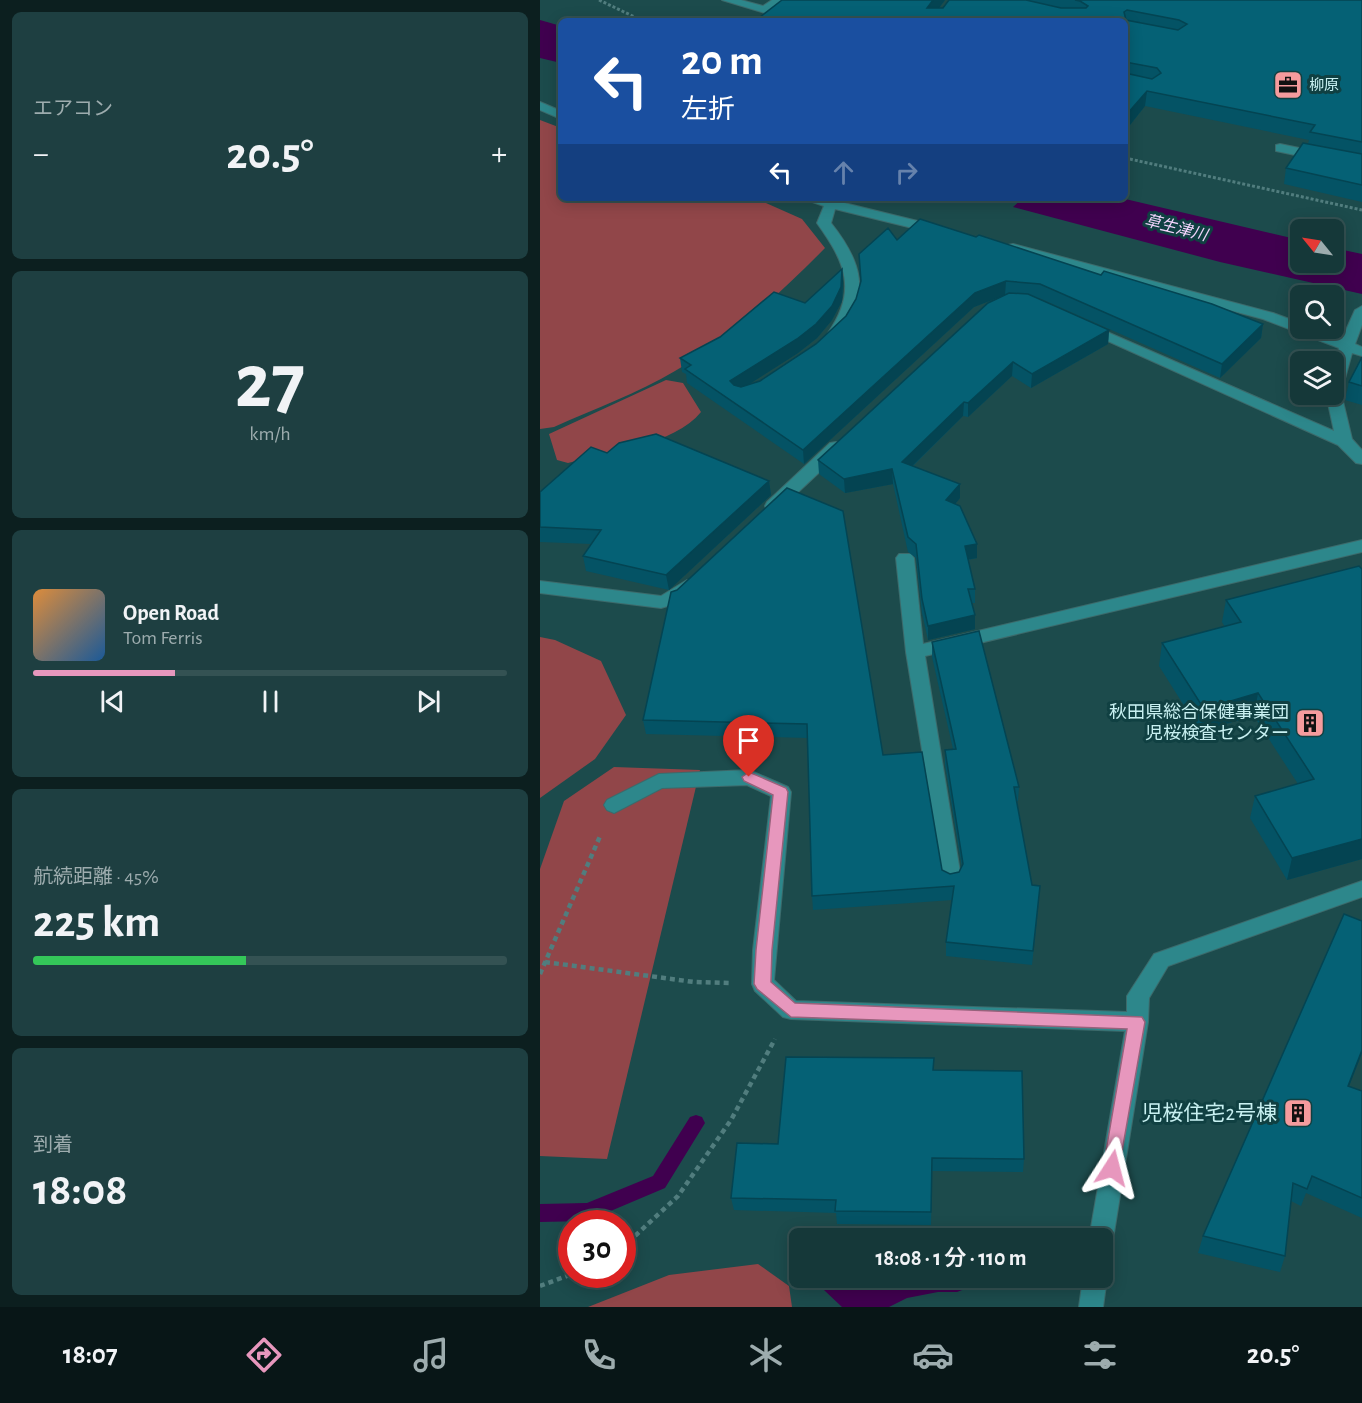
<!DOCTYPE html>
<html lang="ja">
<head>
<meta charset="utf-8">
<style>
  :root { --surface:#153839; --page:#1e3f41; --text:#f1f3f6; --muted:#9dacae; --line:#345253; --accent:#e797bd }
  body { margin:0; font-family:"Alegreya Sans","Noto Sans JP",sans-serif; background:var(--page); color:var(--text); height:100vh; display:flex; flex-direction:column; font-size:22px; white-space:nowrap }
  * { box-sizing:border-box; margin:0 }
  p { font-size:20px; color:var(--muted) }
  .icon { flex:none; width:33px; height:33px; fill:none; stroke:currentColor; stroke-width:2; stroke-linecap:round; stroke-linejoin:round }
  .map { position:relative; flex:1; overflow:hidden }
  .sheet { display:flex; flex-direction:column; gap:12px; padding:12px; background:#0c1f1f; width:540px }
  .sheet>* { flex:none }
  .guide { position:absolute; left:18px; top:18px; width:570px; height:183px; border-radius:9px; box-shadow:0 3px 15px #0003,0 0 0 2px var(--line); background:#1a4fa0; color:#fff; overflow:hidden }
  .needle { width:39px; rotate:300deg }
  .tools { position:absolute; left:750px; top:219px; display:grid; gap:12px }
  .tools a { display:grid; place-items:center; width:54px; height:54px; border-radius:9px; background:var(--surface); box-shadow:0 3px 15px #0003,0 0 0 2px var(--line); font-size:30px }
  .speed { position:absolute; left:18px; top:1210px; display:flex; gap:12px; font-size:30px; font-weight:700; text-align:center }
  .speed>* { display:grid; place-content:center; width:78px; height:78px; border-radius:50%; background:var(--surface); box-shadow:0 3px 15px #0003,0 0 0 2px var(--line); line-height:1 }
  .speed .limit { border:9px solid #d22; background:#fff; color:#111 }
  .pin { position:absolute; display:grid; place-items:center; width:51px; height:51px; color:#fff; margin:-62px -26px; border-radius:50% 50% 50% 0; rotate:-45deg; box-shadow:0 0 6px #0007 }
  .pin .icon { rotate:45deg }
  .me { position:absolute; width:66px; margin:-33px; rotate:9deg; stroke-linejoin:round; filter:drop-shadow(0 0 4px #0008) }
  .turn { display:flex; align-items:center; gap:21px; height:126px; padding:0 24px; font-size:27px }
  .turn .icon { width:78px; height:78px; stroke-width:2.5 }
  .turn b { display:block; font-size:42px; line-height:51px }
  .lanes { display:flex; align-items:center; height:57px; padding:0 24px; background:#0003; justify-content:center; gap:30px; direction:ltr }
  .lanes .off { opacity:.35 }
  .big { font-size:45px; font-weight:600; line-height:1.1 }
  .sheet .card { flex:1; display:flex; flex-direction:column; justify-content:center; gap:9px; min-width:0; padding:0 21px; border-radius:9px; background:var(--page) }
  .sheet .dial { align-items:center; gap:0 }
  .dial b { font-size:78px; line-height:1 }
  .song { display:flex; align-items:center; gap:18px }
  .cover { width:72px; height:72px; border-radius:9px; background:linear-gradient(135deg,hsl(30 70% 55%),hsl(210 70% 35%)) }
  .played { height:6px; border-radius:3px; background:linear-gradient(90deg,var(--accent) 30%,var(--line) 30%) }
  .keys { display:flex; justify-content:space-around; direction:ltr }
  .heat { display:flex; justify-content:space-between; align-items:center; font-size:33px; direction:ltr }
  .charge { height:9px; border-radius:4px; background:linear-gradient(90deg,#34c759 45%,var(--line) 0) }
  .trip { position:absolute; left:249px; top:1228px; width:324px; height:60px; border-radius:9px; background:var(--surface); box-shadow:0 3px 15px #0003,0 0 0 2px var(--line); font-weight:600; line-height:60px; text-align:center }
  .dock { display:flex; height:96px; justify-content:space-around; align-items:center; background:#081617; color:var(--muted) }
  .dock .icon { width:42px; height:42px }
  .dock .selected { color:var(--accent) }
  .dock b { font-size:27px; color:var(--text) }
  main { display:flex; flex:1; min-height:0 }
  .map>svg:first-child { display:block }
  .green { fill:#914649 }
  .water { fill:#40004f }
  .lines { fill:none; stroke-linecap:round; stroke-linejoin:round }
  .stream { fill:#40004f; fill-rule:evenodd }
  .river { fill:#40004f; fill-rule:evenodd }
  .street-casing { stroke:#3c6a6b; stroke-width:2 }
  .path-far1 { stroke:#517d7e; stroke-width:3; stroke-dasharray:3 2; stroke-linecap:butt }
  .path { stroke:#517d7e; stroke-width:4.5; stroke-dasharray:5 4; stroke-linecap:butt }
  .street { fill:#2d878b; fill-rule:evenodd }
  .wall { fill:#045365 }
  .shaded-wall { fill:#044452 }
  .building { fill:#056175; stroke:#044452; stroke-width:1.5; fill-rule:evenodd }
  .route { fill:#e797bd; stroke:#96627b; stroke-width:1.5 }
  .labels { text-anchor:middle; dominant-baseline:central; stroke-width:6; stroke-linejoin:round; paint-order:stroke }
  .far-poi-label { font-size:15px; fill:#c8f0f1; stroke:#104042; text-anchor:start }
  .far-water-label { font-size:16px; font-style:italic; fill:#f4d4fd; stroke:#104042 }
  .poi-label { font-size:18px; fill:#c8f0f1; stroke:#104042; text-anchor:end }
  .near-poi-label { font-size:21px; fill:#c8f0f1; stroke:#104042; text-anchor:end }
</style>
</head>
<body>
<main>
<section class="sheet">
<div class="card"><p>エアコン</p>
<div class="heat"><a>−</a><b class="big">20.5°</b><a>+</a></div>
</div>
<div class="card dial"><b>27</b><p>km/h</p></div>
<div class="card">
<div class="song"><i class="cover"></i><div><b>Open Road</b><p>Tom Ferris</p></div></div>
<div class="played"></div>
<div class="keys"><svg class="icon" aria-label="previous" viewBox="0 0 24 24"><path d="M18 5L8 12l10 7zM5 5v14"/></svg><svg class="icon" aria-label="pause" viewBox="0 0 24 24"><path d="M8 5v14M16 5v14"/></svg><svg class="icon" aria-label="next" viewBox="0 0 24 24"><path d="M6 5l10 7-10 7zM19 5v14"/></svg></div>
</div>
<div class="card"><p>航続距離 · 45%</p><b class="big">225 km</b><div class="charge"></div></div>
<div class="card"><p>到着</p><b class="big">18:08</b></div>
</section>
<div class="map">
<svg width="822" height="1307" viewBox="0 0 822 1307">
  <rect width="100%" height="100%" fill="#1c4b4c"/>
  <g class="green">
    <path d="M 0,120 L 21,128 L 21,198 L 215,198 L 262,219 L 285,248 C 240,294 191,338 135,371 C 98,393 54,409 14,427 L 0,429 Z"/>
    <path d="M 126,380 L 143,383 L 161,412 C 134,445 69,452 28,463 L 17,460 L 9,434 Z"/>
    <path d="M 0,637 L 15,640 L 61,661 L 86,715 L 55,759 L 0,798 Z"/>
    <path d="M 74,767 L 160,770 L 67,1159 L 0,1156 L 0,869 L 24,801 Z"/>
    <path d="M 218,1264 L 249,1286 L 252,1307 L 48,1307 L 129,1275 Z"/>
  </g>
  <g class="water">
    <path d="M 483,198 L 581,198 L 760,240 L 760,262 L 794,262 L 794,248 L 822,254 L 822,294 L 680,262 L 473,207 Z"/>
    <path d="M 288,1278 L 434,1278 L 430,1287 L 417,1292 L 398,1292 L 367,1298 L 349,1307 L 302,1307 L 284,1290 Z"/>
  </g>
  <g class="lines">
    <path class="stream" d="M 156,1115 L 162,1117 L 165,1123 L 125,1188 L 47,1221 L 0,1222 L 0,1204 L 47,1203 L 113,1176 L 150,1117 Z"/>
    <path class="river" d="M 0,20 L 21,26 L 21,63 L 0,58 Z"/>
    <g class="street-casing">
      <g id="street">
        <path d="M 182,0 L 201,0 L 223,6 L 232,0 L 245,0 L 225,13 Z"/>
        <path d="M 0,102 L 21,111 L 21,119 L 0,110 Z"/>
        <path d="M 740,144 L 822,161 L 822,169 L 736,151 L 736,145 Z"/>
        <path d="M 261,198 L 284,198 L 402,227 L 404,230 L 397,234 L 295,209 L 291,223 C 322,262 331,293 300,336 L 295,337 L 288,333 C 318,290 305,262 277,223 L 284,206 Z"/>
        <path d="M 473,244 L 733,313 L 760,323 L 760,328 L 774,328 L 802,339 L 815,310 L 822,306 L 822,325 L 815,344 L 822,347 L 822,356 L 812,353 L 801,393 L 812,439 L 822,450 L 822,464 L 816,463 L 798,445 L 539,328 L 546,324 L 551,325 L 794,431 L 786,394 L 794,394 L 794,368 L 799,348 L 723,319 L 468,251 L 468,245 Z"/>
        <path d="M 296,442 L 302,443 L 304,447 L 302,451 L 239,510 L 227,510 L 225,506 L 227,502 L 290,443 Z"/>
        <path d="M 822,540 L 822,552 L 385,656 L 421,878 L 418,884 L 411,886 L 404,884 L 366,652 L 356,558 L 359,554 L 371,554 L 374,558 L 383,644 Z"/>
        <path d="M 147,580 L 153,582 L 156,586 C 147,599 135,604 121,608 L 0,593 L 0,581 L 121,596 Z"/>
        <path d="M 209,770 L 248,787 L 251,792 L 234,980 L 256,1001 L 587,1012 L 587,996 L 614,954 L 822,881 L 822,897 L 628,966 L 609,998 L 608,1022 L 573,1239 L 570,1247 L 562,1250 L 562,1239 L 549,1239 L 585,1031 L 251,1019 L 243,1017 L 215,991 L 212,984 L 213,950 L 231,796 L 207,785 L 122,788 L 74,813 L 67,810 L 64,805 L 67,800 L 119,774 Z"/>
        <path d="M 562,1269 L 567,1278 L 563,1307 L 539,1307 L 543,1278 L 562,1278 Z"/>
      </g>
    </g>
    <g class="path-far1">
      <path d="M 59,0 L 103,21"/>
      <path d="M 585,158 L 822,210"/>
    </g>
    <g class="path">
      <path d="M 5,962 L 154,982 L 189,983"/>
      <path d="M 0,974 L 61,834"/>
      <path d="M 82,1248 L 138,1196 L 191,1120 L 235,1039"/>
      <path d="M 0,1286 L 32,1274"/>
    </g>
    <use href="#street" class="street"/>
  </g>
  <g class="wall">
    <path d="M 242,0 L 405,0 L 399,8 L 403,8 L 409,0 L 822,0 L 822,202 L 744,184 L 746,168 L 768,144 L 769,140 L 605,106 L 586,130 L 585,130 L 585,21 Z"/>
    <path d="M 436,237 L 723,324 L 721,338 L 680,378 L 499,298 L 495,298 L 569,330 L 568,344 L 491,388 L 472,376 L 428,417 L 423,416 L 373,466 L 420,484 L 420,498 L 415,504 L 437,558 L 428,560 L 435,589 L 435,603 L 432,603 L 435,615 L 435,629 L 388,640 L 382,613 L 376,558 L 368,552 L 353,484 L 305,493 L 279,474 L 278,460 L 462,296 L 434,307 L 264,464 L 147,383 L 146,374 L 142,372 L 140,358 L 265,303 L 302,269 L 303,282 L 302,301 L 292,320 L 277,338 L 258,353 L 209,384 L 220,381 L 276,344 L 306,316 L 316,299 L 321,283 L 319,254 L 357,240 Z"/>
    <path d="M 822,357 L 822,405 L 805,400 L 809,382 Z"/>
    <path d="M 67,453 L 229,481 L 231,495 L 129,590 L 46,571 L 43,556 L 52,544 L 0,542 L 0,492 Z"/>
    <path d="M 819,566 L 822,859 L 747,880 L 710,818 L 715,796 L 758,784 L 714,716 L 660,731 L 619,666 L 622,643 L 685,627 L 682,622 L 686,600 Z"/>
    <path d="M 131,592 L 343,755 L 402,870 L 410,874 L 419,872 L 422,867 L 405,764 L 405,750 L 413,749 L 392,657 L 392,642 L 479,787 L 478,801 L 476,801 L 492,885 L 499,900 L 492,965 L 406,956 L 406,942 L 412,900 L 273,910 L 272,896 L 268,738 L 106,734 L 103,720 Z"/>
    <path d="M 822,921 L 822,1053 L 809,1086 L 822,1091 L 822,1218 L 766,1193 L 761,1206 L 751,1201 L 745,1256 L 740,1272 L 658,1253 L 663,1236 Z"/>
    <path d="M 394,1058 L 394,1070 L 484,1159 L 483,1172 L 392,1171 L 391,1225 L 297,1224 L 296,1213 L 194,1210 L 191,1198 Z"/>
  </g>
  <g class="shaded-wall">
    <path d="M 393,0 L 405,0 L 389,21 L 387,8 Z"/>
    <path d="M 607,91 L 605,106 L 586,130 L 587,114 Z"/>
    <path d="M 302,269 L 303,282 L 302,301 L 292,320 L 277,338 L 258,353 L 192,395 L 190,381 Z"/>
    <path d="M 466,281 L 465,295 L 434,307 L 264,464 L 263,450 L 435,293 Z"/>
    <path d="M 723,324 L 721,338 L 680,378 L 682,364 Z"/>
    <path d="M 569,330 L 568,344 L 491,388 L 492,374 Z"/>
    <path d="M 473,362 L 472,376 L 428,417 L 428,403 Z"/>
    <path d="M 424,402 L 423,416 L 362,476 L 362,462 Z"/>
    <path d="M 352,469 L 353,484 L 305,493 L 304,479 Z"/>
    <path d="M 229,481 L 231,495 L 129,590 L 126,575 Z"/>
    <path d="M 420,484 L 420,498 L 406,515 L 406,500 Z"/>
    <path d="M 437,544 L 437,558 L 425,560 L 425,546 Z"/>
    <path d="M 435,615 L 435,629 L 388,640 L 388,626 Z"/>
    <path d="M 718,693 L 714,716 L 660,731 L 664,709 Z"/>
    <path d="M 822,839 L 822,859 L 747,880 L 752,858 Z"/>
    <path d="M 822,1050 L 822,1053 L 802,1104 L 808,1086 Z"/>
  </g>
  <g class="building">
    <path d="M 242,0 L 393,0 L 387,8 L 403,8 L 409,0 L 486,0 L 521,8 L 546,8 L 548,6 L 540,1 L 535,0 L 822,0 L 822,142 L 770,132 L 775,125 L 607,91 L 587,114 L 585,114 L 585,73 L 612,79 L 621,73 L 617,68 L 585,62 L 585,21 L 215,21 ZM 587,10 L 639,20 L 647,24 L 638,30 L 586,20 L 584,12 Z"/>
    <path d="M 763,143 L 822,154 L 822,185 L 746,168 Z"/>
    <path d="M 380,219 L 436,237 L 439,235 L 561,275 L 564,271 L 672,304 L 723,324 L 682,364 L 500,284 L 466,281 L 435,293 L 263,450 L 145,369 L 151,365 L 140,358 L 180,337 L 234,292 L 265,303 L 302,269 L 301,287 L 292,306 L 276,324 L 257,339 L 190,381 L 194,385 L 201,387 L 220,381 L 276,344 L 306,316 L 316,299 L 321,281 L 319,254 L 348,228 L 357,240 Z"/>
    <path d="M 469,293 L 488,294 L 569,330 L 492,374 L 473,362 L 428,403 L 424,402 L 362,462 L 420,484 L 406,500 L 420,506 L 437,544 L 425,546 L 435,589 L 428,589 L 435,615 L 388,626 L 382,599 L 376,544 L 368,537 L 352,469 L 304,479 L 278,460 L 448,303 Z"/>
    <path d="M 822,357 L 822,386 L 809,382 Z"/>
    <path d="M 116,434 L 229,481 L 126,575 L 43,556 L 61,530 L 0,527 L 0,492 L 51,447 L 67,453 L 79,443 Z"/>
    <path d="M 247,488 L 303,511 L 343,755 L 382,752 L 402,870 L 410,874 L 419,872 L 423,864 L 405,750 L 416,749 L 392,642 L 439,631 L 479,787 L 474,787 L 492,885 L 500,886 L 493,951 L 406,942 L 414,886 L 272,896 L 267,724 L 103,720 L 131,592 L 137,590 Z"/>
    <path d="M 819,566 L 822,569 L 822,839 L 752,858 L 715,796 L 774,779 L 718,693 L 664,709 L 622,643 L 701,622 L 686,600 Z"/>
    <path d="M 804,914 L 822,921 L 822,1050 L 808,1086 L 822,1091 L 822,1198 L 772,1176 L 767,1189 L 753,1183 L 745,1256 L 663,1236 Z"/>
    <path d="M 246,1057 L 394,1058 L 393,1070 L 482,1071 L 484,1159 L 392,1158 L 391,1212 L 295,1211 L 296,1200 L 191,1198 L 197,1143 L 238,1144 Z"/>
  </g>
  <path class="route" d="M 209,772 L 246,788 L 248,792 L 232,950 L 231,982 L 255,1003 L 602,1017 L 605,1022 L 578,1174 L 572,1176 L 566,1174 L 563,1168 L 587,1029 L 251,1017 L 217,989 L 214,984 L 216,950 L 233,795 L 204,781 L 202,777 Z"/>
  <defs>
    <g id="office-square" transform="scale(1.5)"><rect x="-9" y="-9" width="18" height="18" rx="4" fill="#f59b9d" stroke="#104042"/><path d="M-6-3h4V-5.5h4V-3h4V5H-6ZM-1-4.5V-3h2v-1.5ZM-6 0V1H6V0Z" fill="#111"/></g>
    <g id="building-square" transform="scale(1.5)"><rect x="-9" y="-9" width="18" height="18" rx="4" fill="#f59b9d" stroke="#104042"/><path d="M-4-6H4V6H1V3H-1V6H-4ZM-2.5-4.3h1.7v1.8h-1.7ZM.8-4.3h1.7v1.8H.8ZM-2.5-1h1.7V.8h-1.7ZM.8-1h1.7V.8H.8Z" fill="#111"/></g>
  </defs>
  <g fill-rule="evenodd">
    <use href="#office-square" x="748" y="85"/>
    <use href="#building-square" x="770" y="723"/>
    <use href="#building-square" x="758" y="1113"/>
  </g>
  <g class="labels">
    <g class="far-poi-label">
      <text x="769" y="85">柳原</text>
    </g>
    <g class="far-water-label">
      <text transform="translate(636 228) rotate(14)">草生津川</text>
    </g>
    <g class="poi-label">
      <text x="749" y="713">秋田県総合保健事業団<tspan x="749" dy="21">児桜検査センター</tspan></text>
    </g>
    <g class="near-poi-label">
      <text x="737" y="1113">児桜住宅2号棟</text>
    </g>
  </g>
</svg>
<div class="tools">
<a><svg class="needle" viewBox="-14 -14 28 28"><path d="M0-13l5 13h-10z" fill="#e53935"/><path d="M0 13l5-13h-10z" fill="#9dacae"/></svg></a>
<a><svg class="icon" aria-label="search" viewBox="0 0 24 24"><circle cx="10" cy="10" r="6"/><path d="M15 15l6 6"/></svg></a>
<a><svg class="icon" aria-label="layers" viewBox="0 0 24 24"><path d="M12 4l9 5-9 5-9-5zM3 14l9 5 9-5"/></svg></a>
</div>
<div class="speed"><div class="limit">30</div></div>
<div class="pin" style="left:209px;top:777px;background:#d93025"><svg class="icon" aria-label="arrive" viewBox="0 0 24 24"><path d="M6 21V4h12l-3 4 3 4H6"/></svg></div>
<svg class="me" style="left:572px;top:1168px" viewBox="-20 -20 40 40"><path d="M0-17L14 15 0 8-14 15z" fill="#e797bd" stroke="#fff" stroke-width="4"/></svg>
<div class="trip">18:08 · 1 分 · 110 m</div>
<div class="guide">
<div class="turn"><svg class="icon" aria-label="left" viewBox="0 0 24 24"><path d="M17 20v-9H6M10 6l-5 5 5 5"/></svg><div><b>20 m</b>左折</div></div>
<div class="lanes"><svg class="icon" aria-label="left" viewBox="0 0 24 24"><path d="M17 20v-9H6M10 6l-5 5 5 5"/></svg><svg class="icon off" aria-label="ahead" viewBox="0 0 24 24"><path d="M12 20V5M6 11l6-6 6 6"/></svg><svg class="icon off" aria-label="right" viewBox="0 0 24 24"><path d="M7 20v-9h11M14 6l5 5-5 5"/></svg></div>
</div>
</div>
</main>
<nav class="dock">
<b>18:07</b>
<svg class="icon selected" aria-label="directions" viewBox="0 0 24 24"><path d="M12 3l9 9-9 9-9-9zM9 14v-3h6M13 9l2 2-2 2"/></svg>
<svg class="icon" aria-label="music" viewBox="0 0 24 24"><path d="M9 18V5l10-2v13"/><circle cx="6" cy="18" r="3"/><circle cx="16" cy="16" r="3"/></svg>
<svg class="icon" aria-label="phone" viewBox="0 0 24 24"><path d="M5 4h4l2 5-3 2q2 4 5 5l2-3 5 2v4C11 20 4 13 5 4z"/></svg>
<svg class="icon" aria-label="climate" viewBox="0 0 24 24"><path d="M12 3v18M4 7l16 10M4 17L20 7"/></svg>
<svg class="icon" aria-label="car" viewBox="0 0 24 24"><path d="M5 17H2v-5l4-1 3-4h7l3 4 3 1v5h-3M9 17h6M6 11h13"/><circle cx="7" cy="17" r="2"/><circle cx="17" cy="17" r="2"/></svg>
<svg class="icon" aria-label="filters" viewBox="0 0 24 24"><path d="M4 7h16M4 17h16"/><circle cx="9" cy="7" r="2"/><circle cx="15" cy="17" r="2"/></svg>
<b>20.5°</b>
</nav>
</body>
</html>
